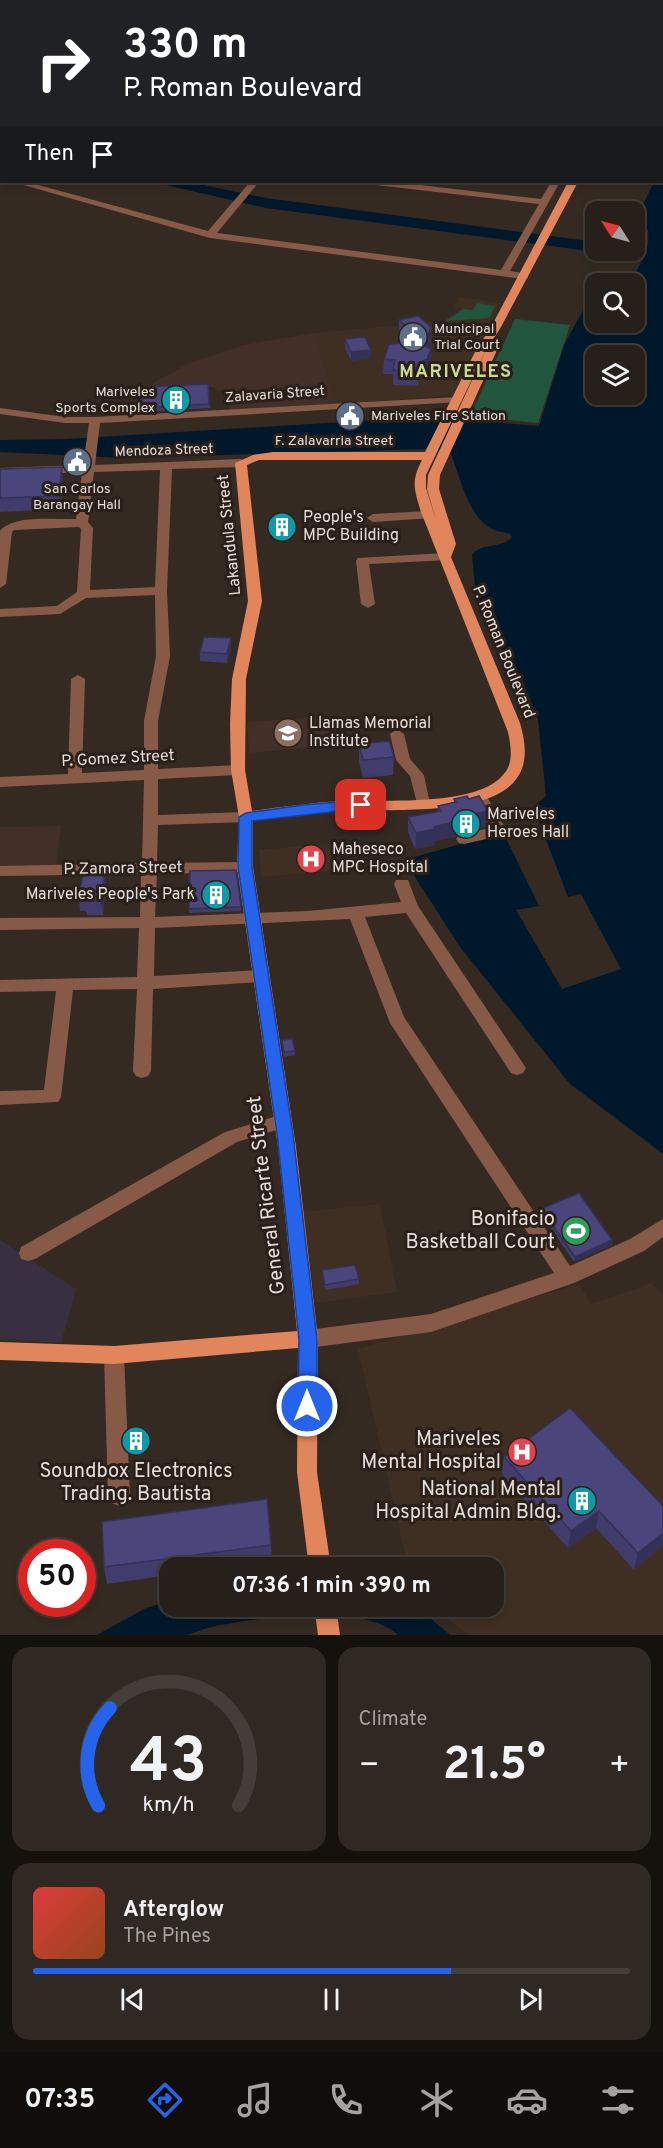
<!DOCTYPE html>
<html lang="en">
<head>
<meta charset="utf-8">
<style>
  :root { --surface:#27201a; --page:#2f2823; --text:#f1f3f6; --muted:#a4a3a2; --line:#433e39; --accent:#2563eb }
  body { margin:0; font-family:Overpass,sans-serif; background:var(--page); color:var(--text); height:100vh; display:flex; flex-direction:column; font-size:22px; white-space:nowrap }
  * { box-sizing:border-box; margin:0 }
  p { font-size:20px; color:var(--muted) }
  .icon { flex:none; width:33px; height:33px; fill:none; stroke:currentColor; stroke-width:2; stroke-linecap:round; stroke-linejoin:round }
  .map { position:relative; height:1635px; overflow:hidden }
  .side { display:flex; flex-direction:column; gap:12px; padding:12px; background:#15120e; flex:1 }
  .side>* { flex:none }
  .hud { position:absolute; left:0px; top:0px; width:663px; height:183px; box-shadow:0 3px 9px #0003,0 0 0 2px var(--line); background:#202124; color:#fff; overflow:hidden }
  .needle { width:39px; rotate:306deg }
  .buttons { position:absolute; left:585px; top:201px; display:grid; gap:12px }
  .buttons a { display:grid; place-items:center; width:60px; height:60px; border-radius:12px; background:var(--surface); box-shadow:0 3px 9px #0003,0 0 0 2px var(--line); font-size:30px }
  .speed { position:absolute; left:18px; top:1539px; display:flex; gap:12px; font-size:30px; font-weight:700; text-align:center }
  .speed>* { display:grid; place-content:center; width:78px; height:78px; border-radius:50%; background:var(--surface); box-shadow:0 3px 9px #0003,0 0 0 2px var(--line); line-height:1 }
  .speed .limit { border:9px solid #d22; background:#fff; color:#111 }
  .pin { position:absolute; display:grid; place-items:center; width:51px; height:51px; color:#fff; margin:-26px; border-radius:12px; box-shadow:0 3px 9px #0006 }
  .me { position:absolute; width:66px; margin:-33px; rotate:0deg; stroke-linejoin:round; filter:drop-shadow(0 0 4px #0008) }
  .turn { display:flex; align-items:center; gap:21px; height:126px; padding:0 24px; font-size:27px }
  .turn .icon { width:78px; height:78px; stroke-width:2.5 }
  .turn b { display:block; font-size:42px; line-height:51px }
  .then { display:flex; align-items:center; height:57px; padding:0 24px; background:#0003; gap:12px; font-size:22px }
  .big { font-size:45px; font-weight:700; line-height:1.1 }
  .side .tile { flex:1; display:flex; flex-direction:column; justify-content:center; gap:9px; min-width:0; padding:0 21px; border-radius:18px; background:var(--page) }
  .side .dial { align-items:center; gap:0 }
  .dial svg { height:156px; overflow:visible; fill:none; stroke:var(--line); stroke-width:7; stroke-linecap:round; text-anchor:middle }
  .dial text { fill:var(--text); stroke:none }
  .song { display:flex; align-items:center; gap:18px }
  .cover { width:72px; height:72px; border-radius:9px; background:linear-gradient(135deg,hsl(0 70% 55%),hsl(20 70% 35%)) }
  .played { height:6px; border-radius:3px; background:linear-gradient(90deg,var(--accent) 70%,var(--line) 70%) }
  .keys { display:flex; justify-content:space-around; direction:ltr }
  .heat { display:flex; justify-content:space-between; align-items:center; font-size:33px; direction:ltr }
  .side .tiles { flex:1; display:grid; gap:12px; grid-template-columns:1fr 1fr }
  .tile:last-child { grid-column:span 2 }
  .trip { position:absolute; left:159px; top:1557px; width:345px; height:60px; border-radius:18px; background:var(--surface); box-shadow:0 3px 9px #0003,0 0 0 2px var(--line); font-weight:700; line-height:60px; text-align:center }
  .tab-bar { display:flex; height:96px; justify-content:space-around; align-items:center; background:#100d0a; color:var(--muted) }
  .tab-bar .icon { width:42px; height:42px }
  .tab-bar .current { color:var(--accent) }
  .tab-bar b { font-size:27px; color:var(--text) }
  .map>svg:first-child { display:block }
  .built { fill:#3e2f22 }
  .industrial { fill:#383040 }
  .education { fill:#422f28 }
  .green { fill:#22553e }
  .water { fill:#00182c; fill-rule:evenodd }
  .pier { fill:#342a22 }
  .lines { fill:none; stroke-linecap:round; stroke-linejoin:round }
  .river { fill:#00182c; fill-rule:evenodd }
  .minor { fill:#875a47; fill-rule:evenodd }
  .major { fill:#e1855c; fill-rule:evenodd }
  .wall { fill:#403c6b }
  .shaded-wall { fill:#343157 }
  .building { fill:#4a467c; stroke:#343157; stroke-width:1.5 }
  .route { fill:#2563eb; stroke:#184099; stroke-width:1.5 }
  .labels { text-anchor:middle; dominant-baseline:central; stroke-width:6; stroke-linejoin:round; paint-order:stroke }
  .far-poi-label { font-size:14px; fill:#e5ded8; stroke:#2a2019; text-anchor:start }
  .far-street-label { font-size:14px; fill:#e5ded8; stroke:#2a2019 }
  .poi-label { font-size:16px; fill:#e5ded8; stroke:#2a2019; text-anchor:start }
  .street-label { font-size:16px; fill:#e5ded8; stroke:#2a2019 }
  .far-district-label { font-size:18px; font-weight:bold; letter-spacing:1.5px; fill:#c8db90; stroke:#2a2019 }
  .near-street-label { font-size:20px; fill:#e5ded8; stroke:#2a2019 }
  .near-poi-label { font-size:20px; fill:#e5ded8; stroke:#2a2019; text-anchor:end }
</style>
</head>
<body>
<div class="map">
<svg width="663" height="1635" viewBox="0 0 663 1635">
  <rect width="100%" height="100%" fill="#342a22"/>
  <g class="built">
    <path d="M 460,297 L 501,303 L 453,395 L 336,405 L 315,333 L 444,321 L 459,311 L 461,308 L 454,307 Z"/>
    <path d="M 359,841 L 365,868 L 261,877 L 259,850 Z"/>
    <path d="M 380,1204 L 397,1292 L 316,1303 L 302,1212 Z"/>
    <path d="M 652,1283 L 663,1295 L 663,1635 L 469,1635 L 432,1607 L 494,1606 L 494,1568 L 403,1567 L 405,1554 L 358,1349 L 579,1284 L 591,1304 Z"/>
  </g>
  <path class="industrial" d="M 0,1240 L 76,1289 L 61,1343 L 0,1339 Z"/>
  <g class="education">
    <path d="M 315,333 L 336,405 L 230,411 L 229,390 L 217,390 L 213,387 L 145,390 L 156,381 L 190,363 L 244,345 Z"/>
    <path d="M 325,716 L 331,745 L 249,753 L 247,722 Z"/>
    <path d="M 61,826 L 56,866 L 0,866 L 0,827 Z"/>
  </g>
  <g class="green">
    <path d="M 477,303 L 495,306 L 489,318 L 445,321 L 463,309 L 473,310 Z"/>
    <path d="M 515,319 L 570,325 L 538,423 L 470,416 Z"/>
  </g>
  <g class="water">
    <path d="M 663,138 L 663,1154 L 570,1084 L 460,947 L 404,860 L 503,832 L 546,796 L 538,719 L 520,674 L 495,642 L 475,588 L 472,554 C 485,542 502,549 512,537 L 510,534 C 502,532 494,531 487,526 C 468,513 459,475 451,454 L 422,449 L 124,458 L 0,452 L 0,440 L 67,439 L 424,417 L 539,426 L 564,345 L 592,294 L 595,295 L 596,322 L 634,322 L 634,284 L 629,283 C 639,266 651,251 648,230 L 635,221 L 654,182 L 662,182 ZM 596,356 L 634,356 L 634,394 L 596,394 Z"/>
    <path d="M 169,1601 L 170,1606 L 417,1607 L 450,1635 L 398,1635 C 363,1602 256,1618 211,1627 C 202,1629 194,1634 185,1635 C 156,1635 126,1635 97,1635 L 146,1608 Z"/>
  </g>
  <path class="pier" d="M 533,806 L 568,897 L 581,894 L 621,969 L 562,989 L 516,910 L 539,906 L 503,832 Z"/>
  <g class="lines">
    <g class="river">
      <rect x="0" y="130" width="2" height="9"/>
      <path d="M 164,182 L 189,182 L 266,198 L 596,242 L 596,250 L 601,250 L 596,252 L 266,208 L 166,185 Z"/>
      <path d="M 634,247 L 652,251 L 654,254 C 646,262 620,258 612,250 L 634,250 Z"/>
    </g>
    <g class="minor">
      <path d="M 396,0 L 404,0 L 395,2 Z"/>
      <path d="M 464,0 L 472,0 L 463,2 Z"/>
      <path d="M 487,0 L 506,0 L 508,2 L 488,2 Z"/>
      <rect x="0" y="62" width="2" height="4"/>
      <rect x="0" y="94" width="2" height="6"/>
      <path d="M 0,173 L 2,174 L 2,180 L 0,179 Z"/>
      <path d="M 13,182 L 27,182 L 208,231 L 250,182 L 259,182 L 217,233 L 501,270 L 539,204 L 376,185 L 371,182 L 395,182 L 541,199 L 551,182 L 560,182 L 510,271 L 528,274 L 528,278 L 524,279 L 210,238 Z"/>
      <path d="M 456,397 L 460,398 L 460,402 L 100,423 L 95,465 L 241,459 L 247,463 L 241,467 L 172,469 L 167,591 L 170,656 L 158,721 L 158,769 L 238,765 L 245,770 L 238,775 L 158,779 L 158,815 L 246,812 L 253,817 L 246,822 L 158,825 L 157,863 L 245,862 L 250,863 L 253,867 L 250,871 L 245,872 L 157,874 L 155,917 L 308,911 L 401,902 L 394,884 L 396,880 L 408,880 L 418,906 L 526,1068 L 523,1073 L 517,1075 L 511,1073 L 406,913 L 365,917 L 404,1017 L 570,1266 L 630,1239 L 663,1219 L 663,1237 L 644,1251 L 574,1283 L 431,1332 L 308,1348 L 301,1345 L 298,1339 L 301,1333 L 308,1330 L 431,1314 L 554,1273 L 390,1023 L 350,919 L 155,928 L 154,976 L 260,970 L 266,972 L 268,976 L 266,980 L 260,982 L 153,989 L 151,1071 L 148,1076 L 142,1078 L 136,1076 L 133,1071 L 137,989 L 73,990 L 61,1097 L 58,1102 L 0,1105 L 0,1091 L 44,1090 L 56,991 L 0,992 L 0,980 L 137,977 L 139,928 L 0,930 L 0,918 L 140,917 L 141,874 L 0,876 L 0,866 L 142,863 L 144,780 L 0,787 L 0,777 L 68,774 L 71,679 L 78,675 L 85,679 L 82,773 L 144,770 L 144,721 L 156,656 L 155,595 L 86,598 L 60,614 L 0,617 L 0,609 L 57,606 L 77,592 L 81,529 L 79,527 L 14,530 L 12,532 L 6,584 L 0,588 L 0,531 C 14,514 55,520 76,519 L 82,472 L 0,476 L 0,468 L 83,465 L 89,423 L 65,423 L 0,414 L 0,408 L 65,417 L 95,417 ZM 160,470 L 155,587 L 90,590 L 93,528 L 88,522 L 94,472 Z"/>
      <path d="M 428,511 L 434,515 L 432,518 L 373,522 L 367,518 L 373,514 Z"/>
      <path d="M 445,553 L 449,554 L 451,557 L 449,560 L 369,564 L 375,604 L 368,608 L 361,604 L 356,561 L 358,558 Z"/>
      <path d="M 397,729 L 404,734 L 410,759 L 424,775 L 430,804 L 428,807 L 418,807 L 410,776 L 396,760 L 390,734 Z"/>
      <path d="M 479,790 L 484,792 L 506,829 L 500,836 L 464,844 L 459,843 L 456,839 L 459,835 L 490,828 L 472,795 Z"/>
      <path d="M 283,1114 L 289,1116 L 292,1121 L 289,1126 L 237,1142 L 35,1259 L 28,1261 L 21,1259 L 19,1253 L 21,1247 L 225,1132 Z"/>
      <path d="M 114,1346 L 121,1349 L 124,1355 L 130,1496 L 126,1503 L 119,1506 L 112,1503 L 108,1496 L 104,1355 L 107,1349 Z"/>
    </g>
    <g class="major">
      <rect x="645" y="0" width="8" height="2"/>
      <path d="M 658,0 L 663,0 L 663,4 L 657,2 Z"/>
      <path d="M 568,182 L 578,182 L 501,327 L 489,346 L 493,345 L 498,348 L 440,475 L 439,489 L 456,544 L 451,557 L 520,723 C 526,744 529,766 513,783 C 481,817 384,808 340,811 C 311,813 282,817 253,821 L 253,867 L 296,1147 L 318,1339 L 317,1472 L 331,1568 L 309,1568 L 297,1472 L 298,1348 L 114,1364 L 0,1360 L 0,1342 L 114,1346 L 297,1331 L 278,1147 L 237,867 L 239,817 L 231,770 L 230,724 L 232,679 L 248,601 L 235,463 L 253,455 L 273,452 L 425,452 L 476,350 L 491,327 ZM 487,348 L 428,475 L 427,489 L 436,520 L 426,488 L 426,475 ZM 259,460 L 422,460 C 411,481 414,489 421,512 L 508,732 C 511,746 514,764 503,775 C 475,808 380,799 339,801 C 310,803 281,807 252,811 L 245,770 L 246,679 L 262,601 L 247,465 Z"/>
      <path d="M 314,1606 L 336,1606 L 340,1635 L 318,1635 Z"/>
    </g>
  </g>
  <g class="wall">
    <path d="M 399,320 L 431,327 L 431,342 L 429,348 L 431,364 L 427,374 L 421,376 L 418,386 L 393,385 L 393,374 L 383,374 L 384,359 L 400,343 L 402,338 L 399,335 Z"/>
    <path d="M 345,339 L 371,358 L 351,361 L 345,348 Z"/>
    <path d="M 208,384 L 210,408 L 143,412 L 142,387 Z"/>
    <path d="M 0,469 L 63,480 L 61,509 L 0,512 Z"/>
    <path d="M 231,648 L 227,663 L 200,661 L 200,652 Z"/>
    <path d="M 359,744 L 394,757 L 393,775 L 363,778 L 359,762 Z"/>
    <path d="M 454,799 L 469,799 L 488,811 L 487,826 L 459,833 L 455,837 L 435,841 L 435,845 L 415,849 L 408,832 L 408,817 L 438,811 L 438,806 L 454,802 Z"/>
    <path d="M 106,881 L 103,915 L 87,915 L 86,911 L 80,911 L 79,897 Z"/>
    <path d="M 241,907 L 241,911 L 189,913 L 189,909 Z"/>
    <path d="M 282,1040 L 295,1051 L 295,1055 L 284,1057 Z"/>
    <path d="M 541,1209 L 612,1240 L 612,1245 L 574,1262 L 541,1214 Z"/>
    <path d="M 322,1270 L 359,1279 L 359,1284 L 325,1290 Z"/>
    <path d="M 148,1429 L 148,1448 L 130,1449 L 130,1444 Z"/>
    <path d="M 504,1457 L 663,1506 L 634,1570 L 596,1528 L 568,1548 L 502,1474 Z"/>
    <path d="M 271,1545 L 272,1562 L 229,1568 L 170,1568 L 170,1575 L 107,1584 L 104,1567 Z"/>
  </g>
  <g class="shaded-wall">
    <path d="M 431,327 L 431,342 L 425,360 L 431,349 L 431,364 L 427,374 L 421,376 L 418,386 L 418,371 L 425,346 Z"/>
    <path d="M 371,350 L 371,358 L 351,361 L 351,352 Z"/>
    <path d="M 62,467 L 63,480 L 61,509 L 59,496 Z"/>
    <path d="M 231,638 L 231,648 L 227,663 L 227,654 Z"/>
    <path d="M 488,811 L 487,826 L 459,833 L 455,837 L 435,841 L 435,845 L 415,849 L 416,833 L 459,818 Z"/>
    <path d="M 105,867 L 106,881 L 103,915 L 101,901 Z"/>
    <path d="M 612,1240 L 612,1245 L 574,1262 L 575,1257 Z"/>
    <path d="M 599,1511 L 596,1528 L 568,1548 L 571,1531 Z"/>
    <path d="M 663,1533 L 663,1546 L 634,1570 L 638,1553 Z"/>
  </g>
  <g class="building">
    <path d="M 418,316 L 431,327 L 425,346 L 431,349 L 427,359 L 422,361 L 418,371 L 393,370 L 395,360 L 384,359 L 389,344 L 400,343 L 407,327 L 399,320 Z"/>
    <path d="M 365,337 L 371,350 L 351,352 L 345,339 Z"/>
    <path d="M 208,384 L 209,404 L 142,408 L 142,387 Z"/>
    <path d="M 62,467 L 59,496 L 0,498 L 0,469 Z"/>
    <path d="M 204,637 L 231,638 L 227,654 L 200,652 Z"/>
    <path d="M 389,741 L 394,757 L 363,760 L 359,744 Z"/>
    <path d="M 467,796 L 469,799 L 479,796 L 488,811 L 459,818 L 456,821 L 434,827 L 435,829 L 416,833 L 408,817 L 441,811 L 438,806 L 456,802 L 454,799 Z"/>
    <path d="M 84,867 L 105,867 L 101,901 L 85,901 L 85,897 L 79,897 Z"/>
    <path d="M 236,870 L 241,907 L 189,909 L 190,871 Z"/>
    <path d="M 292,1039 L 295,1051 L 284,1052 L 282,1040 Z"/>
    <path d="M 579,1193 L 612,1240 L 575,1257 L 541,1209 Z"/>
    <path d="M 355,1265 L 359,1279 L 325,1285 L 322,1270 Z"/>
    <path d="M 570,1408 L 663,1506 L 663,1533 L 638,1553 L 599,1511 L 571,1531 L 504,1457 Z"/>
    <path d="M 148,1429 L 148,1444 L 130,1444 L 129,1430 Z"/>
    <path d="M 267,1499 L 271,1545 L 104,1567 L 102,1522 Z"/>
  </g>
  <path class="route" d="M 361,800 L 366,802 L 368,805 L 366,808 L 252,821 L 252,867 L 293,1134 L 317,1339 L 317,1406 L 314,1412 L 307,1414 L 301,1412 L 298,1406 L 299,1339 L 277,1134 L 238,867 L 239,817 L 246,813 L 303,805 Z"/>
  <defs>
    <g id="civic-disc" transform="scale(1.5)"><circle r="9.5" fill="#5c6f8a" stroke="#2a2019"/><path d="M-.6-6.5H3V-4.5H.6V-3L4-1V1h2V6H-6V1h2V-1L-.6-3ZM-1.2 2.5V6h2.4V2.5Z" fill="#fff"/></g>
    <g id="building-disc" transform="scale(1.5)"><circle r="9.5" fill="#0f9aa8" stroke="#2a2019"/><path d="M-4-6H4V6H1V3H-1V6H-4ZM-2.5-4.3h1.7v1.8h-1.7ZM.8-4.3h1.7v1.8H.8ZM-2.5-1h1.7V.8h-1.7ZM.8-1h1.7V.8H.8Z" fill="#fff"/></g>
    <g id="school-disc" transform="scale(1.5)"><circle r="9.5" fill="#8d6e63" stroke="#2a2019"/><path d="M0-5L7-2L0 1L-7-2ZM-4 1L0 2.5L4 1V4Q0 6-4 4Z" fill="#fff"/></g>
    <g id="hospital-disc" transform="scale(1.5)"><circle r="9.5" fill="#e0444e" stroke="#2a2019"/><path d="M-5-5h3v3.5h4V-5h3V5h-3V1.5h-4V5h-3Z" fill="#fff"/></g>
    <g id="stadium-disc" transform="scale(1.5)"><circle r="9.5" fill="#2e9e5b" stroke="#2a2019"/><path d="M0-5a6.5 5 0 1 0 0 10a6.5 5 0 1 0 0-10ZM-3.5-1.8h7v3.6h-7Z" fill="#fff"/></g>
  </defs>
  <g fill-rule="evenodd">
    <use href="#civic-disc" x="413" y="337"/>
    <use href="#building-disc" x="176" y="400"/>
    <use href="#civic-disc" x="350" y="416"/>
    <use href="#civic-disc" x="77" y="462"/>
    <use href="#building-disc" x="282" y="527"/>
    <use href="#school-disc" x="288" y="733"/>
    <use href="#building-disc" x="466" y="824"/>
    <use href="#hospital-disc" x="311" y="859"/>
    <use href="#building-disc" x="216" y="895"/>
    <use href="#stadium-disc" x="576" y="1231"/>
    <use href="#building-disc" x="136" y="1441"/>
    <use href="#hospital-disc" x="522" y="1452"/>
    <use href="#building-disc" x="582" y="1501"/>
  </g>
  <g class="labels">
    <g class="far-poi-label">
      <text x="434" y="329">Municipal<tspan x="434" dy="16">Trial Court</tspan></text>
      <text x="155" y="392" text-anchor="end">Mariveles<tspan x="155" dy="16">Sports Complex</tspan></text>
      <text x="371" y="416">Mariveles Fire Station</text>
      <text x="77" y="489" text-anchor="middle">San Carlos<tspan x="77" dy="16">Barangay Hall</tspan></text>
    </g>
    <g class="far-street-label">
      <text transform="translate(275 395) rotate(-4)">Zalavaria Street</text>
      <text x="334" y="441">F. Zalavarria Street</text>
      <text transform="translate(164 451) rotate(-2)">Mendoza Street</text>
    </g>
    <g class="poi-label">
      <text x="303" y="518">People's<tspan x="303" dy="18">MPC Building</tspan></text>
      <text x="309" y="724">Llamas Memorial<tspan x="309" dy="18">Institute</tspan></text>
      <text x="487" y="815">Mariveles<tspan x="487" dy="18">Heroes Hall</tspan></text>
      <text x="332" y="850">Maheseco<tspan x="332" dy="18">MPC Hospital</tspan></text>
      <text x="195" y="895" text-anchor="end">Mariveles People's Park</text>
    </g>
    <g class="street-label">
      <text transform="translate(230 535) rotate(-96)">Lakandula Street</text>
      <text transform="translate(503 652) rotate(68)">P. Roman Boulevard</text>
      <text transform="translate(118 759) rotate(-3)">P. Gomez Street</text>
      <text transform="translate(123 869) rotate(-1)">P. Zamora Street</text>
    </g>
    <g class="far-district-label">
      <text x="456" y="372">MARIVELES</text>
    </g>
    <g class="near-street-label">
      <text transform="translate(267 1195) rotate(-97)">General Ricarte Street</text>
    </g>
    <g class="near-poi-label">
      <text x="555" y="1220">Bonifacio<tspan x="555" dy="23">Basketball Court</tspan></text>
      <text x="501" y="1440">Mariveles<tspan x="501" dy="23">Mental Hospital</tspan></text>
      <text x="136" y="1472" text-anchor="middle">Soundbox Electronics<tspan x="136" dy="23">Trading. Bautista</tspan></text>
      <text x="561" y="1490">National Mental<tspan x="561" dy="23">Hospital Admin Bldg.</tspan></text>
    </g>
  </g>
</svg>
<div class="buttons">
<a><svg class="needle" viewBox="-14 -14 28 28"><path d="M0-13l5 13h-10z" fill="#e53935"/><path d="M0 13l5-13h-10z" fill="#a4a3a2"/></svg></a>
<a><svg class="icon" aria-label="search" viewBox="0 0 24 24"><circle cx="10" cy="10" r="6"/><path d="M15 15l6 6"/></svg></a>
<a><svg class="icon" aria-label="layers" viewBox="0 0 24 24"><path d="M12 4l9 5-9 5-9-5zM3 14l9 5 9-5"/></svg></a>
</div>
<div class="speed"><div class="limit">50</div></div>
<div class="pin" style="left:361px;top:805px;background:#d93025"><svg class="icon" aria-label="arrive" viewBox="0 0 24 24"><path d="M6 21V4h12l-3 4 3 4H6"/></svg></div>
<svg class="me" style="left:307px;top:1406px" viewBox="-20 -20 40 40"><circle r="17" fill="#2563eb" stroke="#fff" stroke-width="3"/><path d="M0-11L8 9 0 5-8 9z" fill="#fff"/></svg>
<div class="trip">07:36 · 1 min · 390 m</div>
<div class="hud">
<div class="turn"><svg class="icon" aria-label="right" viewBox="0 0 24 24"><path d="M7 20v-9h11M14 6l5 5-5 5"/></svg><div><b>330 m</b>P. Roman Boulevard</div></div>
<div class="then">Then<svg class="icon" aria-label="arrive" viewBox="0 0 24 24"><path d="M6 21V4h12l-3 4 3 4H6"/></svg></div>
</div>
</div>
<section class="side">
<div class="tiles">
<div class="tile dial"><svg viewBox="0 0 100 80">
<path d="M14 69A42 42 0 1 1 86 69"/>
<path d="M14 69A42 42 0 0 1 20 19" stroke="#2563eb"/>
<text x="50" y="56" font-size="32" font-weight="700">43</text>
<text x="50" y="72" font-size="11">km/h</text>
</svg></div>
<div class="tile"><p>Climate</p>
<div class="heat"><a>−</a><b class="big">21.5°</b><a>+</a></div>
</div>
<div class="tile">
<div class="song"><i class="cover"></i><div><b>Afterglow</b><p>The Pines</p></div></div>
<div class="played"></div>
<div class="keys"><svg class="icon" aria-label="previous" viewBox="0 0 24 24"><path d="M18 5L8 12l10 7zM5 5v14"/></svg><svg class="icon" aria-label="pause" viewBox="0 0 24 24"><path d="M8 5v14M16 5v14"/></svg><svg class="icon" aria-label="next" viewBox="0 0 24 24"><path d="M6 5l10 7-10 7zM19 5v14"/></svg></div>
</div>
</div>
</section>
<nav class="tab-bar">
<b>07:35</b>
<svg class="icon current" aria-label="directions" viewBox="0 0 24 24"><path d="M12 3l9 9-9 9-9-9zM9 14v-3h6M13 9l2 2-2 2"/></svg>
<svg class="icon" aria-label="music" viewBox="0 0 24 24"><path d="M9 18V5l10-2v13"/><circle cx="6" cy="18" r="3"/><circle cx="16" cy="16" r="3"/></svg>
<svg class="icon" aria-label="phone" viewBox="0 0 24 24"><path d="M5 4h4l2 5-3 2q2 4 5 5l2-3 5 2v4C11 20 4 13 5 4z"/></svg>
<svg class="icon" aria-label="climate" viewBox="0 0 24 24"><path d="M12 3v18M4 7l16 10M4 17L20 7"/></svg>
<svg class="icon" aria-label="car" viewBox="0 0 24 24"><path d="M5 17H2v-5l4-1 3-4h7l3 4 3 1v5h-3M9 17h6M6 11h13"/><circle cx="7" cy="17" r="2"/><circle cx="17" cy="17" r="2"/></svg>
<svg class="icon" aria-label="filters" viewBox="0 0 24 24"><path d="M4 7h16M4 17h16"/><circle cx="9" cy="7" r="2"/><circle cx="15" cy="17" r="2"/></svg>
</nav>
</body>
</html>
